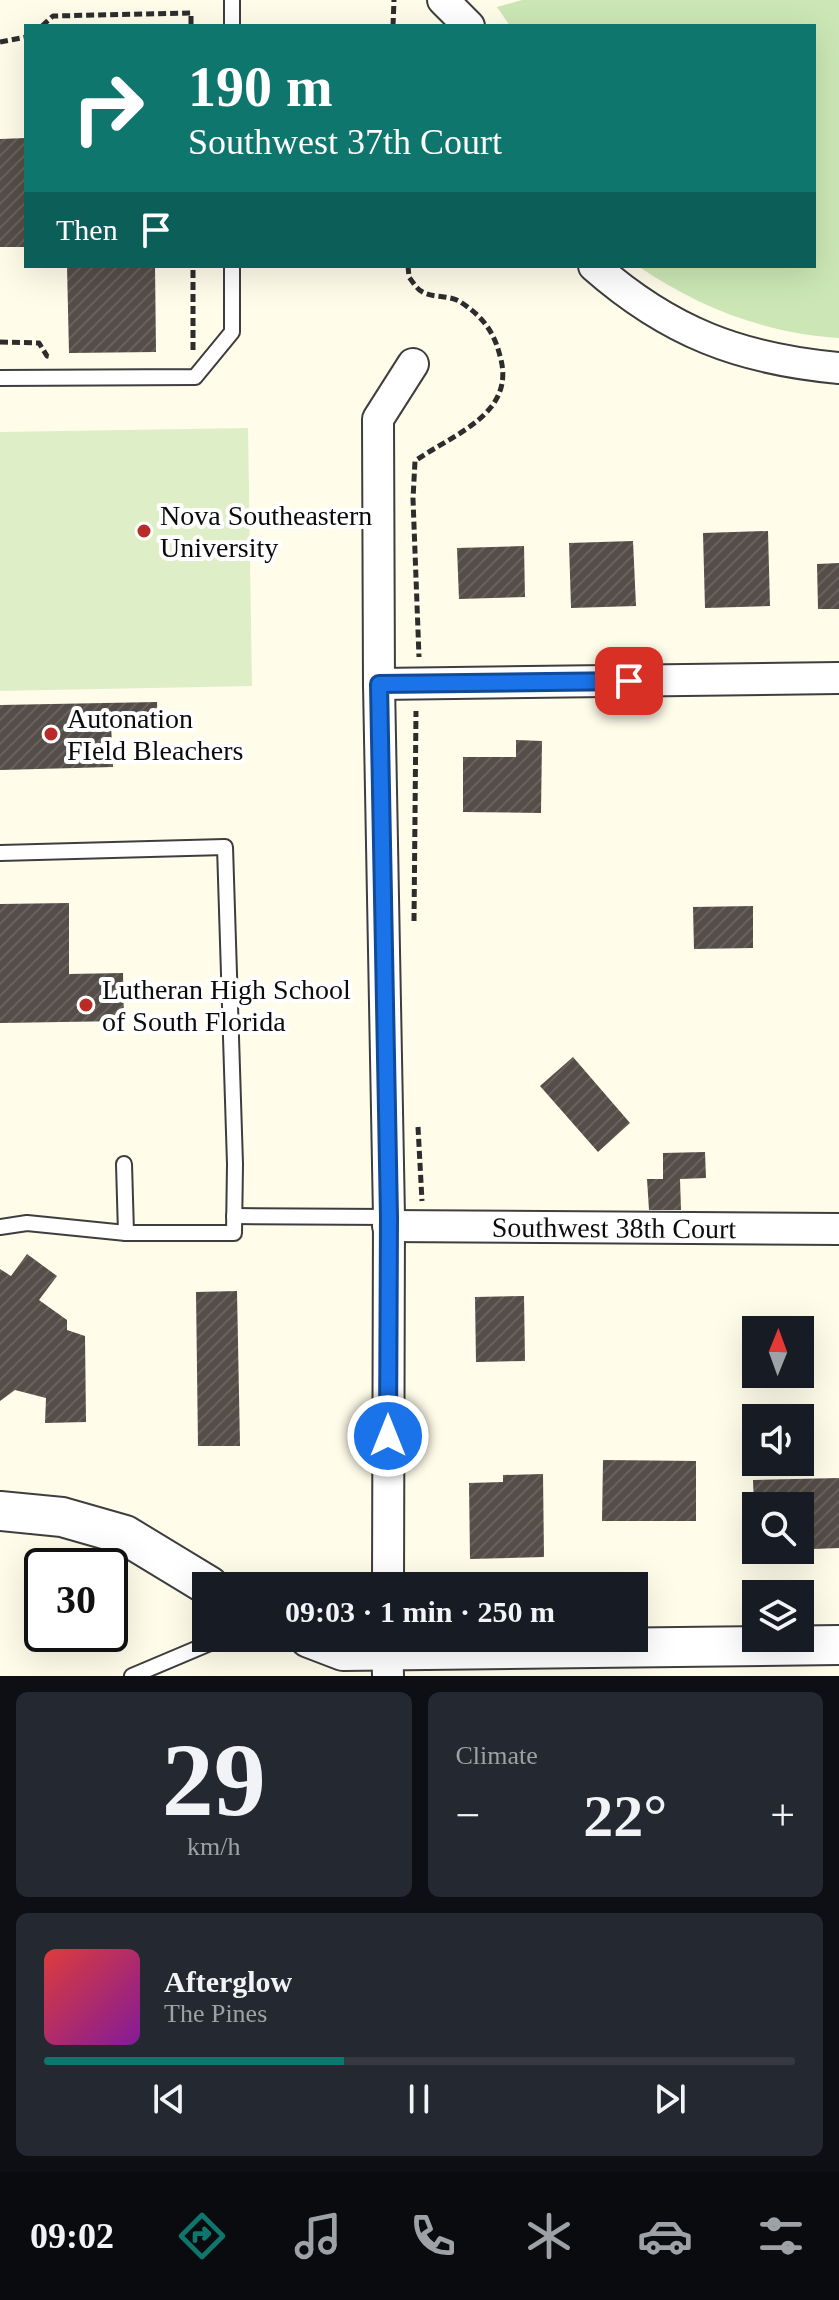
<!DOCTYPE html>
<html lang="en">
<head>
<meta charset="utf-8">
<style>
  :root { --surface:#171b24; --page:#242831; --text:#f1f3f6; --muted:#9ea1a6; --line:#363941; --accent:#0f766e }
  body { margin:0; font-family:"Times New Roman",serif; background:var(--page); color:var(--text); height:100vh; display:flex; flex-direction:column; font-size:30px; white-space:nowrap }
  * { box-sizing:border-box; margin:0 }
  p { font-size:26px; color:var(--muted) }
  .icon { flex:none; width:44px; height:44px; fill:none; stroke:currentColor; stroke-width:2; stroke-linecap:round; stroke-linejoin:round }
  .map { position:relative; height:1676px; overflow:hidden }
  .side { display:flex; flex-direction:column; gap:16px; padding:16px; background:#0d0f14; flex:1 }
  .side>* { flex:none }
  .guide { position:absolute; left:24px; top:24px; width:792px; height:244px; border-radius:0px; box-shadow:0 8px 32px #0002; background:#0f766e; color:#fff; overflow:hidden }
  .needle { width:52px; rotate:1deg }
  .fabs { position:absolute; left:742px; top:1316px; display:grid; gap:16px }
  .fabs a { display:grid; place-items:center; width:72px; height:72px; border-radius:0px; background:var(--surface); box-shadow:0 8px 32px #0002; font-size:40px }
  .speed { position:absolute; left:24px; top:1548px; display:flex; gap:16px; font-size:40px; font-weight:700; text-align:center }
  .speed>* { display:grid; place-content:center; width:104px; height:104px; border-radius:50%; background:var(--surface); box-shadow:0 8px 32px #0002; line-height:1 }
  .speed .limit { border:4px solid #111; border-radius:12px; background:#fff; color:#111 }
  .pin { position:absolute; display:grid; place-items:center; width:68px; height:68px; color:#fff; margin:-34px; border-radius:16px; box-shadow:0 4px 12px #0006 }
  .me { position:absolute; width:88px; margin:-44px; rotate:0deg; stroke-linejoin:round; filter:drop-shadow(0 0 6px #0008) }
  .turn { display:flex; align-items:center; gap:28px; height:168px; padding:0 32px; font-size:36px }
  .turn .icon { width:104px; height:104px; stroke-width:2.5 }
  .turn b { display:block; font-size:56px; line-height:68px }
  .then { display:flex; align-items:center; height:76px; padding:0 32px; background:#0003; gap:16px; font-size:30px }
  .big { font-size:60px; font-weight:600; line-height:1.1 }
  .side .widget { flex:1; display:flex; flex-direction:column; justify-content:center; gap:12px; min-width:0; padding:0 28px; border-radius:12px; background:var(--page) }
  .side .dial { align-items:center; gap:0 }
  .dial b { font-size:104px; line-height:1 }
  .song { display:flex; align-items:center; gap:24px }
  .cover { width:96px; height:96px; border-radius:12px; background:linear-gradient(135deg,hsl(0 70% 55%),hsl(290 70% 35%)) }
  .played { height:8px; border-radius:4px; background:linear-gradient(90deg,var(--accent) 40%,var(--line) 40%) }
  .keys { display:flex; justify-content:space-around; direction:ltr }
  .heat { display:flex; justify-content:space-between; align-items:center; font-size:44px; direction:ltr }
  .side .tiles { flex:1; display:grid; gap:16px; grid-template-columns:1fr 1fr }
  .widget:last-child { grid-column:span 2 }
  .trip { position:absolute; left:192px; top:1572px; width:456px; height:80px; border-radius:0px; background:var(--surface); box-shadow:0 8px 32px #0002; font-weight:600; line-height:80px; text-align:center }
  .tab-bar { display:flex; height:128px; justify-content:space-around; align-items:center; background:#090b0e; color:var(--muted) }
  .tab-bar .icon { width:56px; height:56px }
  .tab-bar .selected { color:var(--accent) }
  .tab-bar b { font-size:36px; color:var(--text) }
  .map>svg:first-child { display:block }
  .grass { fill:#cce7b5 }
  .pitch { fill:#deefc7 }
  .building { fill:url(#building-hatch) }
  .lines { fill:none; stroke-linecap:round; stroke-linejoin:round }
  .service-casing { stroke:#3e3e3e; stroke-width:18 }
  .minor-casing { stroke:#3e3e3e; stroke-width:34 }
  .tertiary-casing { stroke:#3e3e3e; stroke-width:42 }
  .path { stroke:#2d2d2d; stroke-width:5; stroke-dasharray:8 4; stroke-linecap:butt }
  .service { stroke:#fff; stroke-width:14 }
  .minor { stroke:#fff; stroke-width:30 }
  .tertiary { stroke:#fff; stroke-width:38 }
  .route-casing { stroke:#114b97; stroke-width:20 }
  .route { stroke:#1a73e8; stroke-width:14 }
  .poi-dot { fill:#b82b27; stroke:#fff; stroke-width:3 }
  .labels { text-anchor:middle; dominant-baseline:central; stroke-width:8; stroke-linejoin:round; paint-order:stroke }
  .poi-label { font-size:28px; fill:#0b0b0b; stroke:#fff; text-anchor:start }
  .street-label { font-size:28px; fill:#0b0b0b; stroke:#fff }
</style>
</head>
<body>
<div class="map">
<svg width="839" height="1676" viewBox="0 0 839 1676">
  <defs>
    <pattern id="building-hatch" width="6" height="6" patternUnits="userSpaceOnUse" patternTransform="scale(2)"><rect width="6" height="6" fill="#544d48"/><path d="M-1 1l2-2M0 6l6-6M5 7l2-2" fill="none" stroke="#68625e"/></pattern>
  </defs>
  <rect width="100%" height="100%" fill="#fffcea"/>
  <path class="grass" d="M 522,0 L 839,0 L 839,338 C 765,333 699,308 638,266 L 814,266 L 814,26 L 510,26 L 497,7 Z"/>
  <path class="pitch" d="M 248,428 L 252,686 L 0,691 L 0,432 Z"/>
  <g class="building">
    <path d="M 26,138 L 26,247 L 0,247 L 0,139 Z"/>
    <path d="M 67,266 L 155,266 L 156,352 L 69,353 Z"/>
    <path d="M 768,531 L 770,606 L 705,608 L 703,533 Z"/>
    <path d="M 633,541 L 636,606 L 571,608 L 569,543 Z"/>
    <path d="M 524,546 L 525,597 L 459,599 L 457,548 Z"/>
    <path d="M 839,563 L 839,609 L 818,609 L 817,564 Z"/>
    <path d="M 157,702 L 158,723 L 111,724 L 113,767 L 0,770 L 0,705 Z"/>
    <path d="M 516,740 L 542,741 L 541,813 L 463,812 L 463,757 L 516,757 Z"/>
    <path d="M 69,903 L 69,974 L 123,973 L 124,1021 L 0,1023 L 0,904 Z"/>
    <path d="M 753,906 L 753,948 L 694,949 L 693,907 Z"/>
    <path d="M 573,1057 L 630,1123 L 598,1152 L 540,1086 Z"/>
    <path d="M 705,1152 L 706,1178 L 680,1179 L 681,1210 L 649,1210 L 647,1179 L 663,1179 L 663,1153 Z"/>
    <path d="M 27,1254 L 57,1276 L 39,1300 L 67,1320 L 67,1330 L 85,1336 L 86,1422 L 45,1423 L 46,1398 L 15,1390 L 0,1401 L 0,1269 L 11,1276 Z"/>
    <path d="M 237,1291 L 240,1446 L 198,1446 L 196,1292 Z"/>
    <path d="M 524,1296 L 525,1361 L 476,1362 L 475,1297 Z"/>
    <path d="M 603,1460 L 696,1461 L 696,1521 L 602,1521 Z"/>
    <path d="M 543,1474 L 544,1557 L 470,1559 L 469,1483 L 503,1482 L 503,1475 Z"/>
    <path d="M 839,1478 L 839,1548 L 813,1549 L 812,1512 L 800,1512 L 800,1506 L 754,1506 L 753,1480 Z"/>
  </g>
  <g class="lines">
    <g class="service-casing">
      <g id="service">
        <path d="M 232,0 L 232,26"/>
        <path d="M 0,378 L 195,377 L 232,332 L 232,266"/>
        <path d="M 0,853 L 225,847 L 235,1164 L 234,1233 L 126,1233 L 124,1164"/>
        <path d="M 234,1216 L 389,1217"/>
        <path d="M 0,1227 L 27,1223 L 126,1233"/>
        <path d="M 132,1676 L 222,1638"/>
      </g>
    </g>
    <g class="minor-casing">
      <g id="minor">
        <path d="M 443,0 L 469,26"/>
        <path d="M 594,266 C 669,332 740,359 839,368"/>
        <path d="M 379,684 L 839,678"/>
        <path id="s1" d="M 388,1226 L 839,1229"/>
        <path d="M 388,1586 L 389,1217 L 379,684 L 378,419 L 413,364"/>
        <path d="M 387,1638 L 388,1676"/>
      </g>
    </g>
    <g class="tertiary-casing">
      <g id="tertiary">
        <path d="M 0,1511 L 62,1517 L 125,1535 L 209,1586"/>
        <path d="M 309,1638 L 343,1651 L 839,1645"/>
      </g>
    </g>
    <g class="path">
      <path d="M 42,26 L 53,16 L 191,13 L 191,26"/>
      <path d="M 393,26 L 394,0"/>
      <path d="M 0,42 L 26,37"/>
      <path d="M 408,266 L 409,277 C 412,281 417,289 421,291 C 433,299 450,294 462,303 C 483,317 494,332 500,356 C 517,414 453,434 415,461 L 413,499 L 419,657"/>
      <path d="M 0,342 L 39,343 L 47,356 L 52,357"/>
      <path d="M 193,350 L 193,266"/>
      <path d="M 414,921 L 416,711"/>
      <path d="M 418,1127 L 422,1201"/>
    </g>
    <use href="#service" class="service"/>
    <use href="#minor" class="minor"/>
    <use href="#tertiary" class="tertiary"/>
  </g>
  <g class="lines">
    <g class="route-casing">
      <path id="route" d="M 388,1436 L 389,1217 L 379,684 L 629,681"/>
    </g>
    <use href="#route" class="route"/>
  </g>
  <g class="poi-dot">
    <circle cx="144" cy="531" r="8"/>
    <circle cx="51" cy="734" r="8"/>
    <circle cx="86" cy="1005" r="8"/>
  </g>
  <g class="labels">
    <g class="poi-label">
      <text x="160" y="515">Nova Southeastern<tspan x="160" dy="32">University</tspan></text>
      <text x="67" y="718">Autonation<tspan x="67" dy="32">FIeld Bleachers</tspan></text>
      <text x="102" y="989">Lutheran High School<tspan x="102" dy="32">of South Florida</tspan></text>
    </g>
    <g class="street-label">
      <text stroke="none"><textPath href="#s1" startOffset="226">Southwest 38th Court</textPath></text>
    </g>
  </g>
</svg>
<div class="fabs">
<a><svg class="needle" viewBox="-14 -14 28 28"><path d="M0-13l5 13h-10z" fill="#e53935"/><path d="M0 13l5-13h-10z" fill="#9ea1a6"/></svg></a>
<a><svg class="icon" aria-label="sound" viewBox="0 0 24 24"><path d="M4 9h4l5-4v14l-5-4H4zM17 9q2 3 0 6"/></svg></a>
<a><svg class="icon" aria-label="search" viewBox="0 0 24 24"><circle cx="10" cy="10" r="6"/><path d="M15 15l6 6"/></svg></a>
<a><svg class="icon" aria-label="layers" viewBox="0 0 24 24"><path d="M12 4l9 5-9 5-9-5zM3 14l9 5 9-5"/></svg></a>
</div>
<div class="speed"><div class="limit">30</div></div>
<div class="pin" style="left:629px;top:681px;background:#d93025"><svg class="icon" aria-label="arrive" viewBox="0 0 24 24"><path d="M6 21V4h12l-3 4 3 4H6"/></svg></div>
<svg class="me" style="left:388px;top:1436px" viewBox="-20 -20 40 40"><circle r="17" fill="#1a73e8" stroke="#fff" stroke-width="3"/><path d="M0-11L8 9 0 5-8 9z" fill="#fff"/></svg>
<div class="trip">09:03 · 1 min · 250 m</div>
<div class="guide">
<div class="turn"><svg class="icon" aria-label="right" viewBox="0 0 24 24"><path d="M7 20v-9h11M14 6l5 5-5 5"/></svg><div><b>190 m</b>Southwest 37th Court</div></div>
<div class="then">Then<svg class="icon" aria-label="arrive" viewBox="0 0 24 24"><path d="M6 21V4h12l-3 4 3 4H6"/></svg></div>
</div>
</div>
<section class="side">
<div class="tiles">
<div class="widget dial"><b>29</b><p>km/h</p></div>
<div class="widget"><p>Climate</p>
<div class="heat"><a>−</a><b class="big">22°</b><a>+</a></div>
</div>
<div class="widget">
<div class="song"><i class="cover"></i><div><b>Afterglow</b><p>The Pines</p></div></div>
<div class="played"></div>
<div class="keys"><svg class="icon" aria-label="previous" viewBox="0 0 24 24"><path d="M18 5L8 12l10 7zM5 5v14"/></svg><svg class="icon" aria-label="pause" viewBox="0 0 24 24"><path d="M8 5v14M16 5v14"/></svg><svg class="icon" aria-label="next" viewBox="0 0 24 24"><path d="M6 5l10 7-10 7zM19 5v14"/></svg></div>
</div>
</div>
</section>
<nav class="tab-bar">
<b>09:02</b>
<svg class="icon selected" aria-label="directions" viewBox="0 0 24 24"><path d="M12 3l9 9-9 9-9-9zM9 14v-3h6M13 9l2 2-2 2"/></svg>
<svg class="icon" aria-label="music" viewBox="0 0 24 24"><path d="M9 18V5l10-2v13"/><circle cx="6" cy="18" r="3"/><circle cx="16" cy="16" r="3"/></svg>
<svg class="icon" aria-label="phone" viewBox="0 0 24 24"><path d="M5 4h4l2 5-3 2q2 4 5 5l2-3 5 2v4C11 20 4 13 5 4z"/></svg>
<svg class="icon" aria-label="climate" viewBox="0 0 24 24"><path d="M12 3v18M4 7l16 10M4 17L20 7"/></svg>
<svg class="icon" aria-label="car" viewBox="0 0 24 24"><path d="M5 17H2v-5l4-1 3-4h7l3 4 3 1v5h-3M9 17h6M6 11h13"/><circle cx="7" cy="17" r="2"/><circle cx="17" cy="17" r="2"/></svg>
<svg class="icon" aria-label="filters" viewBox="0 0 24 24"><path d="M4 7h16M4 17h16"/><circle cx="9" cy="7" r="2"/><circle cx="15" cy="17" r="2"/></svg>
</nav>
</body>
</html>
